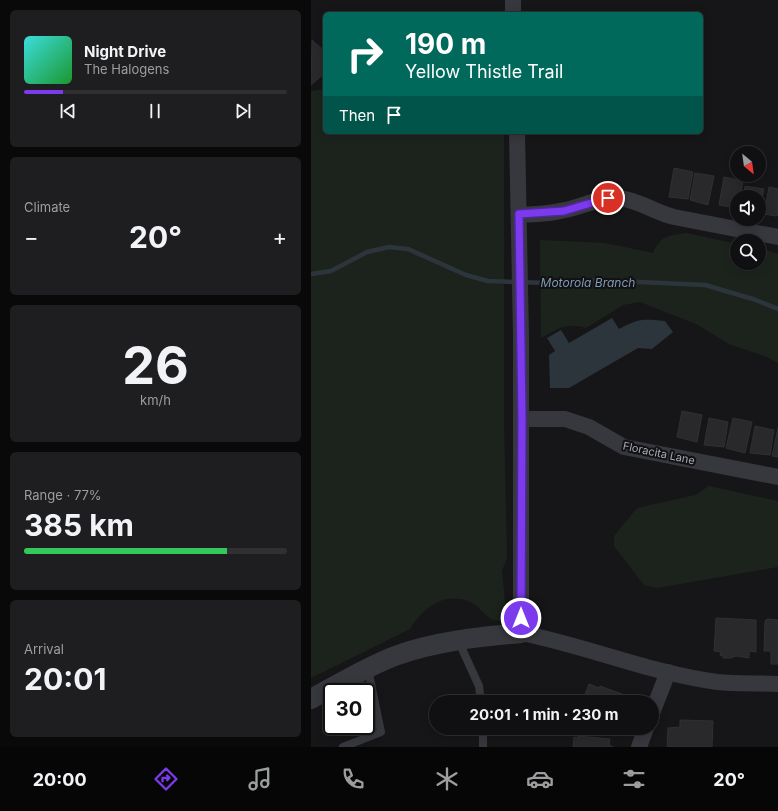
<!DOCTYPE html>
<html lang="en">
<head>
<meta charset="utf-8">
<style>
  :root { --surface:#101012; --page:#1e1e20; --text:#f1f3f6; --muted:#9c9d9f; --line:#303032; --accent:#7c3aed }
  body { margin:0; font-family:Inter,sans-serif; background:var(--page); color:var(--text); height:100vh; display:flex; flex-direction:column; font-size:15px; white-space:nowrap }
  * { box-sizing:border-box; margin:0 }
  p { font-size:13px; color:var(--muted) }
  .icon { flex:none; width:22px; height:22px; fill:none; stroke:currentColor; stroke-width:2; stroke-linecap:round; stroke-linejoin:round }
  .map { position:relative; flex:1; overflow:hidden }
  .drawer { display:flex; flex-direction:column; gap:10px; padding:10px; background:#09090a; width:311px }
  .drawer>* { flex:none }
  .top-card { position:absolute; left:12px; top:12px; width:380px; height:122px; border-radius:6px; box-shadow:0 2px 10px #0003,0 0 0 1px var(--line); background:#00695c; color:#fff; overflow:hidden }
  .needle { width:26px; rotate:151deg }
  .tools { position:absolute; left:419px; top:146px; display:grid; gap:8px }
  .tools a { display:grid; place-items:center; width:36px; height:36px; border-radius:50%; background:var(--surface); box-shadow:0 2px 10px #0003,0 0 0 1px var(--line); font-size:20px }
  .speed { position:absolute; left:12px; top:683px; display:flex; gap:8px; font-size:20px; font-weight:700; text-align:center }
  .speed>* { display:grid; place-content:center; width:52px; height:52px; border-radius:50%; background:var(--surface); box-shadow:0 2px 10px #0003,0 0 0 1px var(--line); line-height:1 }
  .speed .limit { border:2px solid #111; border-radius:6px; background:#fff; color:#111 }
  .pin { position:absolute; display:grid; place-items:center; width:34px; height:34px; color:#fff; margin:-17px; border:2px solid #fff; border-radius:50%; box-shadow:0 1px 4px #0007 }
  .me { position:absolute; width:44px; margin:-22px; rotate:0deg; stroke-linejoin:round; filter:drop-shadow(0 0 3px #0008) }
  .turn { display:flex; align-items:center; gap:14px; height:84px; padding:0 16px; font-size:18px }
  .turn .icon { width:52px; height:52px; stroke-width:2.5 }
  .turn b { display:block; font-size:28px; line-height:34px }
  .then { display:flex; align-items:center; height:38px; padding:0 16px; background:#0003; gap:8px; font-size:15px }
  .big { font-size:30px; font-weight:700; line-height:1.1 }
  .drawer .card { flex:1; display:flex; flex-direction:column; justify-content:center; gap:6px; min-width:0; padding:0 14px; border-radius:6px; background:var(--page) }
  .drawer .dial { align-items:center; gap:0 }
  .dial b { font-size:52px; line-height:1 }
  .song { display:flex; align-items:center; gap:12px }
  .cover { width:48px; height:48px; border-radius:6px; background:linear-gradient(135deg,hsl(180 70% 55%),hsl(130 70% 35%)) }
  .played { height:4px; border-radius:2px; background:linear-gradient(90deg,var(--accent) 15%,var(--line) 15%) }
  .keys { display:flex; justify-content:space-around; direction:ltr }
  .heat { display:flex; justify-content:space-between; align-items:center; font-size:22px; direction:ltr }
  .charge { height:6px; border-radius:3px; background:linear-gradient(90deg,#34c759 77%,var(--line) 0) }
  .trip { position:absolute; left:118px; top:695px; width:230px; height:40px; border-radius:20px; background:var(--surface); box-shadow:0 2px 10px #0003,0 0 0 1px var(--line); font-weight:700; line-height:40px; text-align:center }
  .tabs { display:flex; height:64px; justify-content:space-around; align-items:center; background:#060607; color:var(--muted) }
  .tabs .icon { width:28px; height:28px }
  .tabs .active { color:var(--accent) }
  .tabs b { font-size:18px; color:var(--text) }
  main { display:flex; flex:1; min-height:0 }
  .map>svg:first-child { display:block }
  .green { fill:#1c231d }
  .water { fill:#2c353c }
  .lines { fill:none; stroke-linecap:round; stroke-linejoin:round }
  .stream { stroke:#2c353c; stroke-width:4.5 }
  .building { fill:#29292c; stroke:#303034 }
  .service { stroke:#37383d; stroke-width:8 }
  .minor { stroke:#37383d; stroke-width:16 }
  .tertiary { stroke:#37383d; stroke-width:20 }
  .route-casing { stroke:#51269a; stroke-width:10 }
  .route { stroke:#7c3aed; stroke-width:7 }
  .labels { text-anchor:middle; dominant-baseline:central; stroke-width:4; stroke-linejoin:round; paint-order:stroke }
  .street-label { font-size:11px; fill:#a8adb8; stroke:#111113 }
  .water-label { font-size:12px; font-style:italic; fill:#7f9bb3; stroke:#111113 }
</style>
</head>
<body>
<main>
<section class="drawer">
<div class="card">
<div class="song"><i class="cover"></i><div><b>Night Drive</b><p>The Halogens</p></div></div>
<div class="played"></div>
<div class="keys"><svg class="icon" aria-label="previous" viewBox="0 0 24 24"><path d="M18 5L8 12l10 7zM5 5v14"/></svg><svg class="icon" aria-label="pause" viewBox="0 0 24 24"><path d="M8 5v14M16 5v14"/></svg><svg class="icon" aria-label="next" viewBox="0 0 24 24"><path d="M6 5l10 7-10 7zM19 5v14"/></svg></div>
</div>
<div class="card"><p>Climate</p>
<div class="heat"><a>−</a><b class="big">20°</b><a>+</a></div>
</div>
<div class="card dial"><b>26</b><p>km/h</p></div>
<div class="card"><p>Range · 77%</p><b class="big">385 km</b><div class="charge"></div></div>
<div class="card"><p>Arrival</p><b class="big">20:01</b></div>
</section>
<div class="map">
<svg width="467" height="747" viewBox="0 0 467 747">
  <rect width="100%" height="100%" fill="#161618"/>
  <g class="green">
    <path d="M 14,89 L 14,132 L 193,132 L 193,422 L 196,558 L 191,571 L 195,612 L 194,618 C 180,628 171,607 160,602 C 134,591 112,607 99,629 L 0,678 L 0,91 Z"/>
    <path d="M 375,233 L 426,244 L 426,263 L 448,263 L 448,248 L 467,254 L 467,363 L 454,356 L 418,344 L 385,324 L 329,302 L 312,305 L 275,328 C 255,322 247,329 230,338 L 229,240 L 294,243 L 342,253 C 350,235 357,236 375,233 Z"/>
    <path d="M 398,486 L 467,501 L 467,567 L 346,588 L 333,585 L 303,546 L 303,536 L 326,508 L 384,495 Z"/>
  </g>
  <path class="water" d="M 301,318 L 308,329 C 329,318 330,319 354,321 L 362,332 L 341,349 L 327,348 L 258,388 L 239,388 L 238,355 L 244,351 L 236,338 L 250,330 L 258,343 Z"/>
  <g class="lines">
    <path class="stream" d="M 0,274 L 20,271 L 56,252 L 78,247 L 97,249 L 155,275 L 177,281 L 238,283 L 286,280 L 394,285 L 442,299 L 467,309"/>
  </g>
  <g class="building">
    <path d="M 1,40 L 11,49 L 14,47 L 14,73 L 0,85 Z"/>
    <path d="M 363,168 L 382,172 L 377,199 L 358,197 Z"/>
    <path d="M 384,173 L 403,176 L 397,205 L 379,200 Z"/>
    <path d="M 413,177 L 432,181 L 429,197 L 426,197 L 426,208 L 408,205 Z"/>
    <path d="M 434,186 L 453,189 L 448,214 L 448,197 L 432,197 Z"/>
    <path d="M 458,187 L 467,189 L 467,215 L 465,216 L 453,214 Z"/>
    <path d="M 371,411 L 391,415 L 386,442 L 366,437 Z"/>
    <path d="M 398,418 L 417,422 L 413,447 L 393,445 Z"/>
    <path d="M 422,418 L 441,422 L 434,453 L 415,448 Z"/>
    <path d="M 444,426 L 463,430 L 459,455 L 439,453 Z"/>
    <path d="M 467,428 L 467,457 L 461,456 Z"/>
    <path d="M 405,618 L 445,620 L 445,652 L 438,651 L 438,658 L 425,656 L 420,658 L 412,658 L 412,656 L 409,655 L 410,652 L 403,651 Z"/>
    <path d="M 456,619 L 467,620 L 467,664 L 460,664 L 460,651 L 453,651 L 454,621 Z"/>
    <path d="M 278,684 L 288,688 L 289,686 L 311,694 L 308,700 L 313,702 L 271,702 Z"/>
    <path d="M 369,720 L 402,721 L 401,747 L 356,747 L 357,728 L 369,727 Z"/>
    <path d="M 276,728 L 312,728 L 310,732 L 308,731 L 307,734 L 297,730 L 295,735 Z"/>
    <path d="M 267,736 L 299,739 L 298,745 L 302,747 L 262,747 L 263,737 L 267,738 Z"/>
  </g>
  <g class="lines">
    <g class="service">
      <path d="M 147,640 L 168,686 L 170,702"/>
      <path d="M 172,728 L 172,747"/>
      <path d="M 32,747 L 70,732 L 57,669"/>
    </g>
    <g class="minor">
      <path d="M 202,0 L 202,14"/>
      <path d="M 206,132 L 210,336 L 210,633 C 276,646 339,673 406,682 C 426,684 447,683 467,684"/>
      <path d="M 208,215 C 224,214 240,214 254,210 C 273,206 289,197 308,198 C 328,200 345,213 363,217 L 467,237"/>
      <path d="M 211,419 L 254,419 L 278,427 L 313,447 L 467,477"/>
      <path d="M 341,713 L 357,672"/>
      <path d="M 328,747 L 335,728"/>
    </g>
    <path class="tertiary" d="M 0,699 C 28,684 55,667 84,656 C 124,641 168,637 210,633"/>
  </g>
  <g class="lines">
    <g class="route-casing">
      <path id="route" d="M 210,618 L 211,419 L 208,214 L 253,211 L 297,198"/>
    </g>
    <use href="#route" class="route"/>
  </g>
  <g class="labels">
    <g class="street-label">
      <text transform="translate(348 453) rotate(12)">Floracita Lane</text>
    </g>
    <g class="water-label">
      <text x="277" y="282">Motorola Branch</text>
    </g>
  </g>
</svg>
<div class="tools">
<a><svg class="needle" viewBox="-14 -14 28 28"><path d="M0-13l5 13h-10z" fill="#e53935"/><path d="M0 13l5-13h-10z" fill="#9c9d9f"/></svg></a>
<a><svg class="icon" aria-label="sound" viewBox="0 0 24 24"><path d="M4 9h4l5-4v14l-5-4H4zM17 9q2 3 0 6"/></svg></a>
<a><svg class="icon" aria-label="search" viewBox="0 0 24 24"><circle cx="10" cy="10" r="6"/><path d="M15 15l6 6"/></svg></a>
</div>
<div class="speed"><div class="limit">30</div></div>
<div class="pin" style="left:297px;top:198px;background:#d93025"><svg class="icon" aria-label="arrive" viewBox="0 0 24 24"><path d="M6 21V4h12l-3 4 3 4H6"/></svg></div>
<svg class="me" style="left:210px;top:618px" viewBox="-20 -20 40 40"><circle r="17" fill="#7c3aed" stroke="#fff" stroke-width="3"/><path d="M0-11L8 9 0 5-8 9z" fill="#fff"/></svg>
<div class="trip">20:01 · 1 min · 230 m</div>
<div class="top-card">
<div class="turn"><svg class="icon" aria-label="right" viewBox="0 0 24 24"><path d="M7 20v-9h11M14 6l5 5-5 5"/></svg><div><b>190 m</b>Yellow Thistle Trail</div></div>
<div class="then">Then<svg class="icon" aria-label="arrive" viewBox="0 0 24 24"><path d="M6 21V4h12l-3 4 3 4H6"/></svg></div>
</div>
</div>
</main>
<nav class="tabs">
<b>20:00</b>
<svg class="icon active" aria-label="directions" viewBox="0 0 24 24"><path d="M12 3l9 9-9 9-9-9zM9 14v-3h6M13 9l2 2-2 2"/></svg>
<svg class="icon" aria-label="music" viewBox="0 0 24 24"><path d="M9 18V5l10-2v13"/><circle cx="6" cy="18" r="3"/><circle cx="16" cy="16" r="3"/></svg>
<svg class="icon" aria-label="phone" viewBox="0 0 24 24"><path d="M5 4h4l2 5-3 2q2 4 5 5l2-3 5 2v4C11 20 4 13 5 4z"/></svg>
<svg class="icon" aria-label="climate" viewBox="0 0 24 24"><path d="M12 3v18M4 7l16 10M4 17L20 7"/></svg>
<svg class="icon" aria-label="car" viewBox="0 0 24 24"><path d="M5 17H2v-5l4-1 3-4h7l3 4 3 1v5h-3M9 17h6M6 11h13"/><circle cx="7" cy="17" r="2"/><circle cx="17" cy="17" r="2"/></svg>
<svg class="icon" aria-label="filters" viewBox="0 0 24 24"><path d="M4 7h16M4 17h16"/><circle cx="9" cy="7" r="2"/><circle cx="15" cy="17" r="2"/></svg>
<b>20°</b>
</nav>
</body>
</html>
